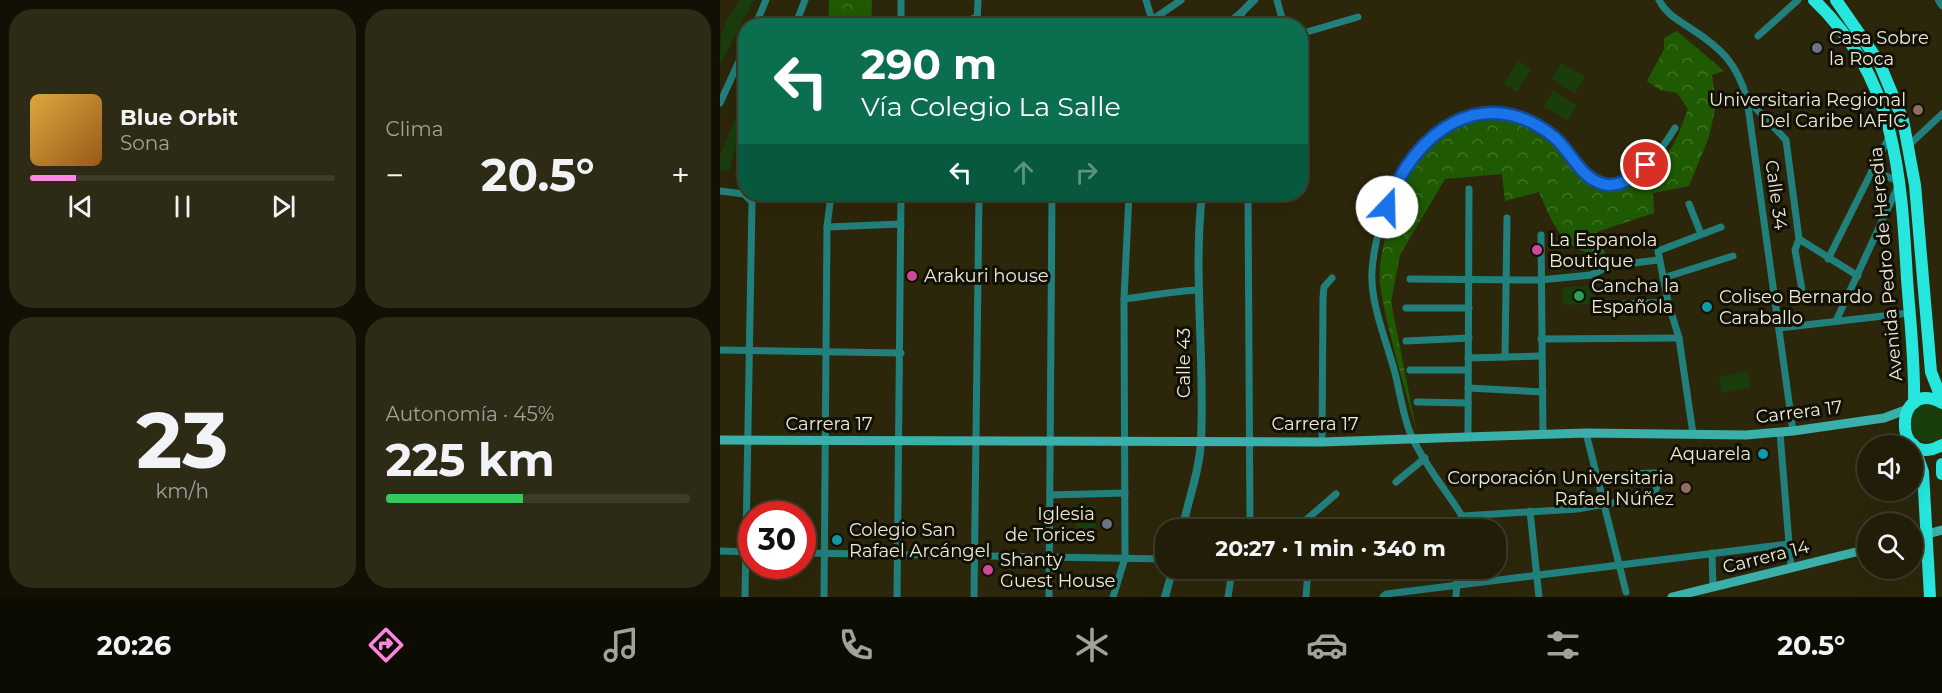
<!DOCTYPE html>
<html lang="es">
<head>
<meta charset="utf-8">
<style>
  :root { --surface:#211d08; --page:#2d2a16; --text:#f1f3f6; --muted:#a2a29c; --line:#3e3b29; --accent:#fe86e0 }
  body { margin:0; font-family:Montserrat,sans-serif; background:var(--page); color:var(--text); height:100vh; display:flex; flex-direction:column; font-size:22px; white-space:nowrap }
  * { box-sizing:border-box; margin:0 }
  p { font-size:20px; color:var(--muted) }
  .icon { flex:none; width:33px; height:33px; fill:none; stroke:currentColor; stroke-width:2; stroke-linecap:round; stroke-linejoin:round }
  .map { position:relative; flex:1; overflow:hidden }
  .details { display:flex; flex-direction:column; gap:9px; padding:9px; background:#121004; width:720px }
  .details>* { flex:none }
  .banner { position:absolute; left:18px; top:18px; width:570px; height:183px; border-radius:24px; box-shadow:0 6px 24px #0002,0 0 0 2px var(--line); background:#0b6e4f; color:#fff; overflow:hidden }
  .controls { position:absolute; left:1137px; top:435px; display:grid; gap:12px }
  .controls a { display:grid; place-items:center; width:66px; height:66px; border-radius:50%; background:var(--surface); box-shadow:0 6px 24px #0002,0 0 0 2px var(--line); font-size:30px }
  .speed { position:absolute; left:18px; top:501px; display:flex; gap:12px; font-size:30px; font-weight:700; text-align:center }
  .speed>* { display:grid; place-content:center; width:78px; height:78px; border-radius:50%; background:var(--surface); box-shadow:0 6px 24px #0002,0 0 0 2px var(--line); line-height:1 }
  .speed .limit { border:9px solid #d22; background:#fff; color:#111 }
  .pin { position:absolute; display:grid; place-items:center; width:51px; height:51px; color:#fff; margin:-26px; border:3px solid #fff; border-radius:50%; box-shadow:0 2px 6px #0007 }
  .me { position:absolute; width:66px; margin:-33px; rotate:21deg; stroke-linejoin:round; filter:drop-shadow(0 0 4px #0008) }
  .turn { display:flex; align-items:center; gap:21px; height:126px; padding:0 24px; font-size:27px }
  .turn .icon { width:78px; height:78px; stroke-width:2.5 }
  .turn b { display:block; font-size:42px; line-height:51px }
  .lanes { display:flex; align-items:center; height:57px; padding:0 24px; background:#0003; justify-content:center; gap:30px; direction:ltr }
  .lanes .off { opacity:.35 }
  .big { font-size:45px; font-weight:700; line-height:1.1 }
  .details .tile { flex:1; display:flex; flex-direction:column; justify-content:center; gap:9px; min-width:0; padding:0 21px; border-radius:24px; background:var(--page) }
  .details .dial { align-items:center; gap:0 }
  .dial b { font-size:78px; line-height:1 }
  .song { display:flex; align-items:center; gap:18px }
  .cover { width:72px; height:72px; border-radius:9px; background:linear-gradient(135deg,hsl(40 70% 55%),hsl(30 70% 35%)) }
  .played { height:6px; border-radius:3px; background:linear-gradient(90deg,var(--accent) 15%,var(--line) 15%) }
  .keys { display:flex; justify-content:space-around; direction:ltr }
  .heat { display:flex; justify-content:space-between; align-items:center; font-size:33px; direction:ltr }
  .charge { height:9px; border-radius:4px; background:linear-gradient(90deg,#34c759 45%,var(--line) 0) }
  .details .tiles { flex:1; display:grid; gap:9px; grid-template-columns:repeat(2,1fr) }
  .trip { position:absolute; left:435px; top:519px; width:351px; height:60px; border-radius:24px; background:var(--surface); box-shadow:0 6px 24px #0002,0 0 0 2px var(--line); font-weight:700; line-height:60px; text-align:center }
  .tabs { display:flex; height:96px; justify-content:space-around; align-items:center; background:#0d0c03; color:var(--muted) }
  .tabs .icon { width:42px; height:42px }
  .tabs .active { color:var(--accent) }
  .tabs b { font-size:27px; color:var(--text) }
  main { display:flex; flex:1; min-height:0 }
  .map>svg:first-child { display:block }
  .green { fill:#193e0c }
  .forest { fill:url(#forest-crowns) }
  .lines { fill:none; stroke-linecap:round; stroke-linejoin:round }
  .minor { stroke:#22807c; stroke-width:7 }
  .tertiary { stroke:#22807c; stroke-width:8 }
  .secondary { stroke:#3bafa9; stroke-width:9 }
  .trunk { stroke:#26e6de; stroke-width:12 }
  .route-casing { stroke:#114b97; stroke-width:15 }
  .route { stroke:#1a73e8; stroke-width:10 }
  .worship-dot { fill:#6b7280; stroke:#121005; stroke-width:2 }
  .education-dot { fill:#8d6e63; stroke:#121005; stroke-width:2 }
  .hotel-dot { fill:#d1479c; stroke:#121005; stroke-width:2 }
  .leisure-dot { fill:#2e9e5b; stroke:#121005; stroke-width:2 }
  .culture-dot { fill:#0f9aa8; stroke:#121005; stroke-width:2 }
  .labels { text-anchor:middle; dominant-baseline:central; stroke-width:6; stroke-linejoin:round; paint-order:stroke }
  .poi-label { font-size:18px; fill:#edeada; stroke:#121005; text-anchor:start }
  .street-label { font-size:18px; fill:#edeada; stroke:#121005 }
</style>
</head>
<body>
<main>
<section class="details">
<div class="tiles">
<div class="tile">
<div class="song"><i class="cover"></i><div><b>Blue Orbit</b><p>Sona</p></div></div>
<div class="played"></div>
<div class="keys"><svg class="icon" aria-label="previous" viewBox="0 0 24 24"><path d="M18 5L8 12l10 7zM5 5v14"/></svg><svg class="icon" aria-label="pause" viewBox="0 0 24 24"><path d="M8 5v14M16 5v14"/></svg><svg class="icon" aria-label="next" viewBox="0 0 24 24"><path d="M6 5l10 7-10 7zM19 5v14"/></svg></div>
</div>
<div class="tile"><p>Clima</p>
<div class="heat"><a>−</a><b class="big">20.5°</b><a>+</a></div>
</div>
<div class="tile dial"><b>23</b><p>km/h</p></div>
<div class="tile"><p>Autonomía · 45%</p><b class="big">225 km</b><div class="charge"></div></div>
</div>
</section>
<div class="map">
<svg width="1222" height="597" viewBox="0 0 1222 597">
  <defs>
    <pattern id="forest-crowns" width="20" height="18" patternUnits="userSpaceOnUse" patternTransform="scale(1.5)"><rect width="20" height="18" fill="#1f5a02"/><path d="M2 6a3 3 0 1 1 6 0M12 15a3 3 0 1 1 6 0" fill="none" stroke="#407226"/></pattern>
  </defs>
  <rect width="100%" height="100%" fill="#2c270b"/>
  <g class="green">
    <path d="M 21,0 L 34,0 L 0,65 C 0,32 1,26 21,0 Z"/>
    <path d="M 798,61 L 811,69 L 797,92 L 784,84 Z"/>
    <path d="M 841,63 L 865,77 L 855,93 L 832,79 Z"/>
    <path d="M 833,91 L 857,105 L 848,121 L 824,107 Z"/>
    <path d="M 25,95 L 25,130 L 17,142 L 9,171 L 0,169 L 0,156 Z"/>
    <path d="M 874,286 L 875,304 L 843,305 L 843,287 Z"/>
    <path d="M 1027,371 L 1031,387 L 1002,393 L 999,377 Z"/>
    <path d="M 1204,404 L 1222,408 L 1222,438 C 1195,456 1176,416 1204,404 Z"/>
    <path d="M 356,506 L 376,506 L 375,540 L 356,540 Z"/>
  </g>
  <g class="forest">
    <path d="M 109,0 L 152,0 L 151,25 L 108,25 Z"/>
    <path d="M 957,31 L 1004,71 L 992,75 L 996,105 L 989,137 L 969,186 L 933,193 L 934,213 L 877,232 L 886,256 C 842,252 835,228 819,192 L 785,201 L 782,174 L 725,179 L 680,255 L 671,302 L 697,434 C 685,386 667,333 660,284 C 658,264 664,241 670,222 C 687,168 725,103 792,119 C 802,122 821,131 828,138 C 844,153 860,186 884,189 C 903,191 942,162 952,147 C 959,136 963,121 968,109 L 957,93 L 940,90 L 927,81 L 944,49 L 944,38 Z"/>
  </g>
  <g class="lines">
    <g class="minor">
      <path d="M 181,0 L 181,26"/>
      <path d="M 426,0 L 432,20"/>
      <path d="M 557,0 L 564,26"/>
      <path d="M 939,0 C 946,14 958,20 970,28 C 1001,48 1017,63 1027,99 L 1073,431"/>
      <path d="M 35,26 L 46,0"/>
      <path d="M 75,26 L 85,0"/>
      <path d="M 235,26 L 257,17"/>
      <path d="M 257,26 L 258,0"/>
      <path d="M 430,26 L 432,20 L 461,0"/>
      <path d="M 504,26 L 522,12"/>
      <path d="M 580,34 L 638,17"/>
      <path d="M 1038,36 L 1078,0"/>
      <path d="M 1028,100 L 1066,140 L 1079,239 L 1138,276"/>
      <path d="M 580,102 L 580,120"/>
      <path d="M 0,103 L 26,46"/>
      <path d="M 1189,145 L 1222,114"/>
      <path d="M 0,191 L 24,194 L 32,202 L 25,597"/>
      <path d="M 528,194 L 530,526"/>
      <path d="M 969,204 L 981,234"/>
      <path d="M 107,227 L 181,224"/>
      <path d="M 821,235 L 823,434"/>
      <path d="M 1079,239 L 1075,250 L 1082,290"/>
      <path d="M 1108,259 L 1169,137"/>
      <path d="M 943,278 L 1013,256"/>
      <path d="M 690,279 L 820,280 L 871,275 L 889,266 L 938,260"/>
      <path d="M 404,299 C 430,296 453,291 479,290"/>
      <path d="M 885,305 L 948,302"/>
      <path d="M 686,308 L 749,308"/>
      <path d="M 1116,321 L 1180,182 L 1152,170"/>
      <path d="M 1059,328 L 1189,313"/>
      <path d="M 821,339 L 959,338"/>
      <path d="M 686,341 L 749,338"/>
      <path d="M 0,350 L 181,353"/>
      <path d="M 785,357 L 787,218"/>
      <path d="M 748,358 L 821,356"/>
      <path d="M 690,370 L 748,370"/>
      <path d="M 748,388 L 823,392"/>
      <path d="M 697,402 L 748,403"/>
      <path d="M 866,433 L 906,592"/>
      <path d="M 1060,433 L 1071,568"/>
      <path d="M 973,434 L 959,338 L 948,302 L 938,251 L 1001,227"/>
      <path d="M 748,438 L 749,189"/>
      <path d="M 602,442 L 603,298 L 604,287 L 612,278"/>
      <path d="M 676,482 L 705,458"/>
      <path d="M 330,495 L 405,493"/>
      <path d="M 810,511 L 819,597"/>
      <path d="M 742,516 L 857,509 L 932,496 L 937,487 L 935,473 L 907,474"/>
      <path d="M 509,530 L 586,520 L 616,494"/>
      <path d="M 645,530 L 647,524"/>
      <path d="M 741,530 L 742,516 C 726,490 703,463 691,435 C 683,416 680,393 675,373 C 667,342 650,304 652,271 C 657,193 723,71 817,126 C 839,138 852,158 869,176 C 904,204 939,154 955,128"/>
      <path d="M 0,551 L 30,552"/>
      <path d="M 82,553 L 446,559"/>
      <path d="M 992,553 L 993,587"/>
      <path d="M 559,568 C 579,570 597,577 616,568"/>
      <path d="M 104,597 L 107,227 L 111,194"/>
      <path d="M 177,597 L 181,194"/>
      <path d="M 254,597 L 259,194"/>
      <path d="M 329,597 L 332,194"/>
      <path d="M 393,597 L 405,558 L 404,299 L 409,194"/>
      <path d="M 508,597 L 511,577 L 518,568"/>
      <path d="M 586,597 L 588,570"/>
      <path d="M 663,597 L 666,594 L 1069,544"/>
      <path d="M 736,597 L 738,568"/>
    </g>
    <g class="tertiary">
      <path d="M 1219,0 L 1222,5"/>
      <path d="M 517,26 L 522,12 L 534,0"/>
      <path d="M 462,530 C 468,501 480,469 481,440 C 485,358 473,275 482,194"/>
      <path d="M 445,597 L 453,568"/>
    </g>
    <g class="secondary">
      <path d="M 0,440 L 602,442 L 866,433 L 1026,435 L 1073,431 L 1164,418 L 1188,409"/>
      <path d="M 1192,538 L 1222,530"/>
      <path d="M 952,597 L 1148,549"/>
    </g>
    <g class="trunk">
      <path d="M 1094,0 C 1176,78 1181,174 1187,279 C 1190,320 1195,362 1194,403"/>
      <path d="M 1116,0 L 1159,62 L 1183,120 L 1195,185 L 1211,372 L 1222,400"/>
      <path d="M 1222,403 C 1173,376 1172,472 1222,445"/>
      <path d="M 1193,444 L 1203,472 L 1210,597"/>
      <path d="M 1222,464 L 1222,474"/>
    </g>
  </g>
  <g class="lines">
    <g class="route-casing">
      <path id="route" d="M 667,207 C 692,133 763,80 834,137 C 851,151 860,178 883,184 C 901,189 913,175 926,165"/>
    </g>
    <use href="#route" class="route"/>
  </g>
  <g class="worship-dot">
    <circle cx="1097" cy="48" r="6"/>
    <circle cx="387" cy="524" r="6"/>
  </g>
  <g class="education-dot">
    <circle cx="1198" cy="110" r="6"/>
    <circle cx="966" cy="488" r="6"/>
  </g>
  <g class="hotel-dot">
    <circle cx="817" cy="250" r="6"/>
    <circle cx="192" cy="276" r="6"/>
    <circle cx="268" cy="570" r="6"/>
  </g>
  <circle class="leisure-dot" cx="859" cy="296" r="6"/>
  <g class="culture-dot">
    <circle cx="987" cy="307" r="6"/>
    <circle cx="1043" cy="454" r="6"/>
    <circle cx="117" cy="540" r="6"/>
  </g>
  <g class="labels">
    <g class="poi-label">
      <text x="1109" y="38">Casa Sobre<tspan x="1109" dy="21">la Roca</tspan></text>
      <text x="1186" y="100" text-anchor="end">Universitaria Regional<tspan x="1186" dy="21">Del Caribe IAFIC</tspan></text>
      <text x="829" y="240">La Espanola<tspan x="829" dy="21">Boutique</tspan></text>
      <text x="204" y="276">Arakuri house</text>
      <text x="871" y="286">Cancha la<tspan x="871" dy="21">Española</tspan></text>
      <text x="999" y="297">Coliseo Bernardo<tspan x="999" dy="21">Caraballo</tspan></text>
      <text x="1031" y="454" text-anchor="end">Aquarela</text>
      <text x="954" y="478" text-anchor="end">Corporación Universitaria<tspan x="954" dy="21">Rafael Núñez</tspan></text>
      <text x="375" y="514" text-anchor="end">Iglesia<tspan x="375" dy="21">de Torices</tspan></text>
      <text x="129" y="530">Colegio San<tspan x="129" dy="21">Rafael Arcángel</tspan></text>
      <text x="280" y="560">Shanty<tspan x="280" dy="21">Guest House</tspan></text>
    </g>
    <g class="street-label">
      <text transform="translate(1056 195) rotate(82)">Calle 34</text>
      <text transform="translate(1166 264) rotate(-95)">Avenida Pedro de Heredia</text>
      <text transform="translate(464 363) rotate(-90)">Calle 43</text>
      <text transform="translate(1079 412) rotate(-7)">Carrera 17</text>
      <text x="109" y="424">Carrera 17</text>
      <text x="595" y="424">Carrera 17</text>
      <text transform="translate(1046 557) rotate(-14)">Carrera 14</text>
    </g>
  </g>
</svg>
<div class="controls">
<a><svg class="icon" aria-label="sound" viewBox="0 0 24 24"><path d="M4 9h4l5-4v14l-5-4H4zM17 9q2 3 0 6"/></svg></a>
<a><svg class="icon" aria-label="search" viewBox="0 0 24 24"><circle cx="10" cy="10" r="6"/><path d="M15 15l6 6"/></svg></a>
</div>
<div class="speed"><div class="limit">30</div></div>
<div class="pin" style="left:926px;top:165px;background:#d93025"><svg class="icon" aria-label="arrive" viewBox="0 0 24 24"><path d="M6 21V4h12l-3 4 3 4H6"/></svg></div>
<svg class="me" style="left:667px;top:207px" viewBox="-20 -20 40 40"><circle r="19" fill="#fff"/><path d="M0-13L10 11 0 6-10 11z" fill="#1a73e8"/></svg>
<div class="trip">20:27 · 1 min · 340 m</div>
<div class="banner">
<div class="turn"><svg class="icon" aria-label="left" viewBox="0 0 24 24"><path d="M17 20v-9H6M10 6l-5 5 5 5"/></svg><div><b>290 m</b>Vía Colegio La Salle</div></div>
<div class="lanes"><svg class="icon" aria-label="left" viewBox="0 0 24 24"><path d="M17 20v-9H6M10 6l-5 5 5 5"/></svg><svg class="icon off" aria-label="ahead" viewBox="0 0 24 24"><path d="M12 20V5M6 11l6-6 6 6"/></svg><svg class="icon off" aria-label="right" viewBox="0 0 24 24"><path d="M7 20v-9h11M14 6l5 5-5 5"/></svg></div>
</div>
</div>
</main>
<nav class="tabs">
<b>20:26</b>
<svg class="icon active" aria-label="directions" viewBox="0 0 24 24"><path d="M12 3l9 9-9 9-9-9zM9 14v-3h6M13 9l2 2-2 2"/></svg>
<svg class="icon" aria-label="music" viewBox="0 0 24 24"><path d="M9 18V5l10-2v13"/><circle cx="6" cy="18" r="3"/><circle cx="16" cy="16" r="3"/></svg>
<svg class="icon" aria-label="phone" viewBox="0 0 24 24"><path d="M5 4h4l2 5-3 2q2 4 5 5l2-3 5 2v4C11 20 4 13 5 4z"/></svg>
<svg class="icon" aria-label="climate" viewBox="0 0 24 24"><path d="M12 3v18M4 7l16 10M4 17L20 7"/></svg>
<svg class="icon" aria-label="car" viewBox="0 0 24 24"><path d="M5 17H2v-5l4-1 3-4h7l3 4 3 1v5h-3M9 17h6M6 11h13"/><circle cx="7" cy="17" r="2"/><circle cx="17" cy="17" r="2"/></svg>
<svg class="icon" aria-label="filters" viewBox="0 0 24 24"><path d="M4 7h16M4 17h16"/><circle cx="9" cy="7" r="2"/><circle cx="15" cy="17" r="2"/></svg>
<b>20.5°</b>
</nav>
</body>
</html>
